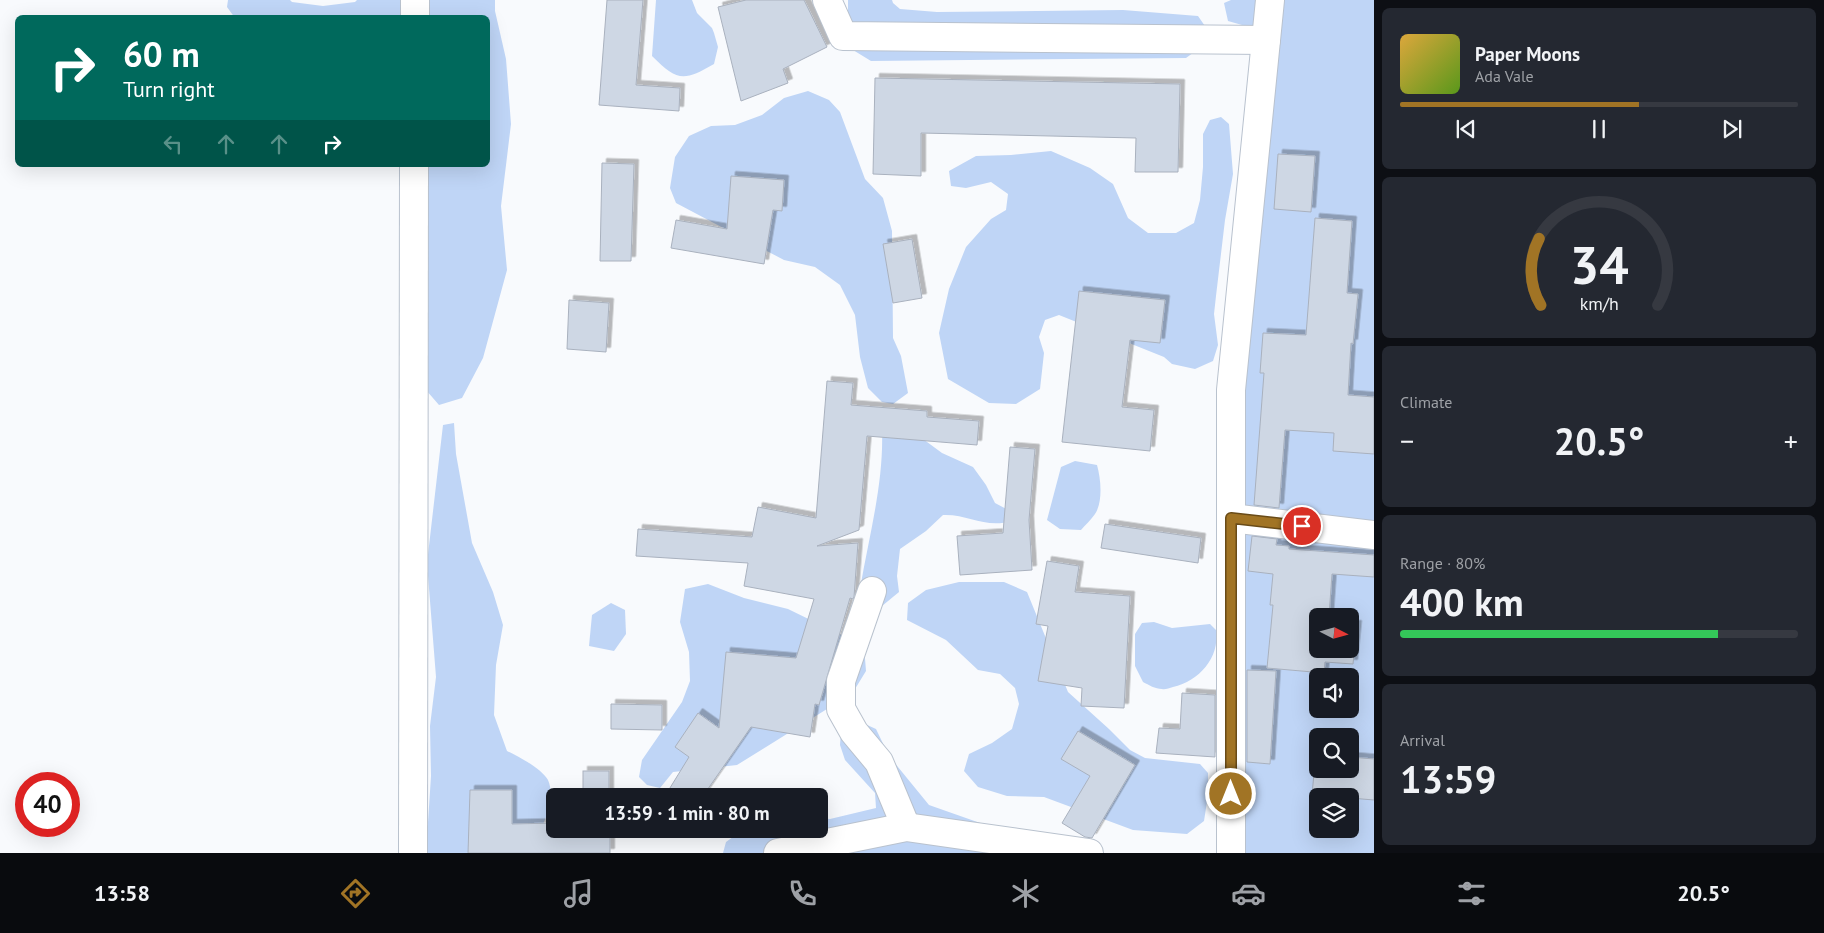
<!DOCTYPE html>
<html lang="en">
<head>
<meta charset="utf-8">
<style>
  :root { --surface:#171b24; --page:#242831; --text:#f1f3f6; --muted:#9ea1a6; --line:#363941; --accent:#a17425 }
  body { margin:0; font-family:"PT Sans",sans-serif; background:var(--page); color:var(--text); height:100vh; display:flex; flex-direction:column; font-size:19px; white-space:nowrap }
  * { box-sizing:border-box; margin:0 }
  p { font-size:16px; color:var(--muted) }
  .icon { flex:none; width:28px; height:28px; fill:none; stroke:currentColor; stroke-width:2; stroke-linecap:round; stroke-linejoin:round }
  .map { position:relative; flex:1; overflow:hidden }
  .drawer { display:flex; flex-direction:column; gap:8px; padding:8px; background:#0d0f14; width:450px }
  .drawer>* { flex:none }
  .guide { position:absolute; left:15px; top:15px; width:475px; height:152px; border-radius:8px; box-shadow:0 5px 20px #0002; background:#00695c; color:#fff; overflow:hidden }
  .needle { width:32px; rotate:96deg }
  .controls { position:absolute; left:1309px; top:608px; display:grid; gap:10px }
  .controls a { display:grid; place-items:center; width:50px; height:50px; border-radius:8px; background:var(--surface); box-shadow:0 5px 20px #0002; font-size:25px }
  .speed { position:absolute; left:15px; top:772px; display:flex; gap:10px; font-size:25px; font-weight:700; text-align:center }
  .speed>* { display:grid; place-content:center; width:65px; height:65px; border-radius:50%; background:var(--surface); box-shadow:0 5px 20px #0002; line-height:1 }
  .speed .limit { border:8px solid #d22; background:#fff; color:#111 }
  .pin { position:absolute; display:grid; place-items:center; width:42px; height:42px; color:#fff; margin:-21px; border:2px solid #fff; border-radius:50%; box-shadow:0 1px 5px #0007 }
  .me { position:absolute; width:55px; margin:-28px; rotate:0deg; stroke-linejoin:round; filter:drop-shadow(0 0 4px #0008) }
  .turn { display:flex; align-items:center; gap:18px; height:105px; padding:0 25px; font-size:22px }
  .turn .icon { width:65px; height:65px; stroke-width:2.5 }
  .turn b { display:block; font-size:35px; line-height:42px }
  .lanes { display:flex; align-items:center; height:48px; padding:0 25px; background:#0003; justify-content:center; gap:25px; direction:ltr }
  .lanes .off { opacity:.35 }
  .big { font-size:38px; font-weight:700; line-height:1.1 }
  .drawer .card { flex:1; display:flex; flex-direction:column; justify-content:center; gap:8px; min-width:0; padding:0 18px; border-radius:8px; background:var(--page) }
  .drawer .dial { align-items:center; gap:0 }
  .dial svg { height:130px; overflow:visible; fill:none; stroke:var(--line); stroke-width:7; stroke-linecap:round; text-anchor:middle }
  .dial text { fill:var(--text); stroke:none }
  .song { display:flex; align-items:center; gap:15px }
  .cover { width:60px; height:60px; border-radius:8px; background:linear-gradient(135deg,hsl(40 70% 55%),hsl(90 70% 35%)) }
  .played { height:5px; border-radius:2px; background:linear-gradient(90deg,var(--accent) 60%,var(--line) 60%) }
  .keys { display:flex; justify-content:space-around; direction:ltr }
  .heat { display:flex; justify-content:space-between; align-items:center; font-size:28px; direction:ltr }
  .charge { height:8px; border-radius:4px; background:linear-gradient(90deg,#34c759 80%,var(--line) 0) }
  .trip { position:absolute; left:546px; top:788px; width:282px; height:50px; border-radius:8px; background:var(--surface); box-shadow:0 5px 20px #0002; font-weight:700; line-height:50px; text-align:center }
  .tab-bar { display:flex; height:80px; justify-content:space-around; align-items:center; background:#090b0e; color:var(--muted) }
  .tab-bar .icon { width:35px; height:35px }
  .tab-bar .on { color:var(--accent) }
  .tab-bar b { font-size:22px; color:var(--text) }
  main { display:flex; flex:1; min-height:0 }
  .map>svg:first-child { display:block }
  .green { fill:#bfd5f6; fill-rule:evenodd }
  .building { fill:#ced7e4; stroke:#a9b1be; filter:url(#shadow) }
  .lines { fill:none; stroke-linecap:round; stroke-linejoin:round }
  .minor-casing { stroke:#b9c2ce; stroke-width:30 }
  .minor { stroke:#fff; stroke-width:28 }
  .route-casing { stroke:#694b18; stroke-width:12 }
  .route { stroke:#a17425; stroke-width:9 }
</style>
</head>
<body>
<main>
<div class="map">
<svg width="1374" height="853" viewBox="0 0 1374 853">
  <defs>
    <filter id="shadow"><feDropShadow dx="4.5" dy="-4.5" stdDeviation="0" flood-color="#0004"/></filter>
  </defs>
  <rect width="100%" height="100%" fill="#f8fafd"/>
  <g class="green">
    <path d="M 228,0 L 290,0 L 292,2 L 323,6 L 355,2 L 357,0 L 495,0 L 495,11 L 506,59 L 511,124 L 501,206 L 507,270 L 483,358 L 462,398 L 439,405 L 426,390 L 426,165 L 488,165 L 488,18 L 235,18 L 227,7 Z"/>
    <path d="M 656,0 L 692,0 L 697,13 L 712,28 L 714,33 L 718,47 L 714,64 C 683,82 677,81 652,56 Z"/>
    <path d="M 848,0 L 892,0 L 893,3 L 900,9 L 937,12 L 1123,10 L 1198,16 L 1207,29 L 1197,50 L 1186,58 L 871,61 L 853,50 L 848,23 Z"/>
    <path d="M 1231,0 L 1374,0 L 1374,853 L 1231,853 L 1231,390 L 1257,34 L 1242,25 L 1228,21 L 1224,3 ZM 1318,616 L 1350,616 L 1350,649 L 1318,649 ZM 1318,676 L 1350,676 L 1350,709 L 1318,709 ZM 1318,736 L 1350,736 L 1350,769 L 1318,769 ZM 1318,796 L 1350,796 L 1350,829 L 1318,829 Z"/>
    <path d="M 808,91 L 829,100 L 840,112 L 865,179 L 883,198 L 892,231 L 893,338 L 901,356 L 908,393 L 893,404 L 882,402 L 868,388 L 860,357 L 855,315 L 840,285 L 815,267 L 784,260 L 676,203 L 670,188 L 675,157 L 689,136 L 711,126 L 735,125 L 762,115 L 784,98 Z"/>
    <path d="M 1221,117 L 1229,124 L 1233,174 L 1225,220 L 1216,296 L 1214,314 L 1218,345 L 1213,361 L 1195,369 L 1172,364 L 1164,357 L 1059,315 L 1045,320 L 1039,337 L 1044,353 L 1040,389 L 1016,404 L 989,403 L 948,379 L 939,333 L 949,289 L 966,247 L 991,219 L 1006,210 L 1008,194 L 991,182 L 966,188 L 951,186 L 949,171 L 976,156 L 1011,155 L 1051,151 L 1090,168 L 1113,184 L 1128,218 L 1148,233 L 1176,233 L 1194,223 L 1200,200 L 1203,167 L 1203,134 L 1210,120 Z"/>
    <path d="M 893,417 L 942,453 L 973,467 L 986,485 L 995,503 L 1012,512 L 1012,521 C 985,529 969,514 943,515 L 926,531 L 900,549 L 897,576 L 899,592 L 882,606 L 861,604 L 860,589 C 869,536 884,483 882,429 Z"/>
    <path d="M 454,423 L 456,454 L 472,543 L 493,592 L 503,625 L 496,665 L 494,715 L 507,751 C 518,756 542,769 548,780 C 558,804 539,833 527,853 L 426,853 L 431,776 L 430,726 L 436,677 L 427,563 L 443,425 Z"/>
    <path d="M 1075,461 L 1097,465 C 1101,479 1103,502 1095,514 C 1091,520 1085,525 1081,530 L 1060,529 L 1047,520 L 1061,467 Z"/>
    <path d="M 959,582 L 1004,582 L 1027,592 L 1068,692 L 1109,729 L 1130,750 L 1145,758 L 1200,764 L 1208,773 L 1208,795 L 1204,821 L 1187,834 L 1133,830 L 1044,797 L 1007,796 L 978,787 L 964,771 L 969,754 L 992,743 L 1012,729 L 1019,704 L 1015,688 L 1000,674 L 978,670 L 946,640 L 907,620 L 908,603 L 926,590 Z"/>
    <path d="M 708,584 L 744,598 L 788,609 L 864,646 L 866,671 L 855,689 L 835,704 L 737,765 L 673,772 L 660,788 L 647,785 L 639,777 L 642,760 L 682,702 L 690,681 L 689,652 L 680,622 L 685,589 Z"/>
    <path d="M 611,603 L 625,610 L 626,634 L 614,651 L 589,646 L 592,615 Z"/>
    <path d="M 1154,622 L 1172,628 L 1210,624 L 1216,630 C 1220,658 1199,681 1173,687 C 1169,688 1165,690 1162,689 C 1155,689 1149,685 1143,682 L 1135,666 L 1135,634 L 1142,623 Z"/>
    <path d="M 865,724 L 876,729 L 889,756 L 929,805 L 983,824 L 995,850 L 991,853 L 723,853 L 726,842 L 744,829 L 820,829 L 820,818 L 830,819 L 876,808 L 875,793 L 845,760 L 840,745 L 841,731 Z"/>
  </g>
  <g class="building">
    <path d="M 607,0 L 643,0 L 636,85 L 680,88 L 679,111 L 599,105 Z"/>
    <path d="M 746,0 L 804,0 L 827,47 L 783,69 L 788,83 L 741,101 L 718,7 Z"/>
    <path d="M 875,78 L 1180,84 L 1178,172 L 1135,172 L 1136,138 L 921,133 L 921,176 L 873,174 Z"/>
    <path d="M 1278,154 L 1315,156 L 1311,212 L 1274,209 Z"/>
    <path d="M 602,163 L 634,164 L 631,261 L 600,261 Z"/>
    <path d="M 731,176 L 784,180 L 782,211 L 773,210 L 764,264 L 671,248 L 676,220 L 727,229 Z"/>
    <path d="M 1315,218 L 1352,221 L 1347,293 L 1358,294 L 1353,344 L 1351,343 L 1348,395 L 1374,397 L 1374,454 L 1333,451 L 1334,433 L 1285,430 L 1279,508 L 1254,505 L 1264,373 L 1260,373 L 1263,333 L 1306,335 Z"/>
    <path d="M 912,239 L 922,298 L 893,303 L 883,244 Z"/>
    <path d="M 1079,291 L 1165,300 L 1160,343 L 1130,340 L 1122,407 L 1154,410 L 1150,451 L 1062,442 Z"/>
    <path d="M 569,300 L 609,303 L 606,352 L 567,349 Z"/>
    <path d="M 827,381 L 853,383 L 851,405 L 927,411 L 927,417 L 979,421 L 977,445 L 867,436 L 859,530 L 817,546 L 858,543 L 854,597 L 853,599 L 850,598 L 819,705 L 815,704 L 810,737 L 751,727 L 703,796 L 665,796 L 689,757 L 675,747 L 698,713 L 719,728 L 726,652 L 796,658 L 814,599 L 744,586 L 748,563 L 636,556 L 638,529 L 752,537 L 758,507 L 816,518 Z"/>
    <path d="M 1010,447 L 1035,449 L 1029,520 L 1032,570 L 960,575 L 957,536 L 1003,533 Z"/>
    <path d="M 1105,524 L 1201,538 L 1198,563 L 1101,548 Z"/>
    <path d="M 1252,536 L 1277,539 L 1276,545 L 1289,546 L 1289,549 L 1374,555 L 1374,577 L 1332,574 L 1329,616 L 1318,616 L 1318,649 L 1350,649 L 1350,625 L 1357,625 L 1353,664 L 1325,662 L 1324,673 L 1267,668 L 1273,605 L 1270,605 L 1273,574 L 1248,571 Z"/>
    <path d="M 1047,561 L 1079,566 L 1075,592 L 1130,596 L 1124,708 L 1081,706 L 1082,688 L 1038,681 L 1048,626 L 1036,624 Z"/>
    <path d="M 1247,670 L 1276,671 L 1270,764 L 1247,762 Z"/>
    <path d="M 1182,693 L 1215,695 L 1215,757 L 1156,753 L 1159,728 L 1180,729 Z"/>
    <path d="M 611,704 L 662,705 L 662,730 L 611,729 Z"/>
    <path d="M 1078,731 L 1135,765 L 1092,838 L 1085,837 L 1062,823 L 1090,776 L 1061,759 Z"/>
    <path d="M 1350,757 L 1374,759 L 1374,800 L 1350,798 L 1350,796 L 1312,795 L 1315,762 L 1318,762 L 1318,769 L 1350,769 Z"/>
    <rect x="583" y="771" width="26" height="25"/>
    <path d="M 470,790 L 512,790 L 512,824 L 555,823 L 555,829 L 610,829 L 610,853 L 468,853 Z"/>
  </g>
  <g class="lines">
    <g class="minor-casing">
      <g id="minor">
        <path d="M 827,0 L 843,36 L 1266,40"/>
        <path d="M 415,18 L 415,0"/>
        <path d="M 1231,518 L 1374,535"/>
        <path d="M 872,591 L 841,681 L 841,709 L 854,732 L 879,762 L 906,827"/>
        <path d="M 413,853 L 414,165"/>
        <path d="M 778,853 L 906,827 L 1089,853"/>
        <path d="M 1231,853 L 1231,390 L 1270,0"/>
      </g>
    </g>
    <use href="#minor" class="minor"/>
  </g>
  <g class="lines">
    <g class="route-casing">
      <path id="route" d="M 1231,794 L 1231,518 L 1302,526"/>
    </g>
    <use href="#route" class="route"/>
  </g>
</svg>
<div class="controls">
<a><svg class="needle" viewBox="-14 -14 28 28"><path d="M0-13l5 13h-10z" fill="#e53935"/><path d="M0 13l5-13h-10z" fill="#9ea1a6"/></svg></a>
<a><svg class="icon" aria-label="sound" viewBox="0 0 24 24"><path d="M4 9h4l5-4v14l-5-4H4zM17 9q2 3 0 6"/></svg></a>
<a><svg class="icon" aria-label="search" viewBox="0 0 24 24"><circle cx="10" cy="10" r="6"/><path d="M15 15l6 6"/></svg></a>
<a><svg class="icon" aria-label="layers" viewBox="0 0 24 24"><path d="M12 4l9 5-9 5-9-5zM3 14l9 5 9-5"/></svg></a>
</div>
<div class="speed"><div class="limit">40</div></div>
<div class="pin" style="left:1302px;top:526px;background:#d93025"><svg class="icon" aria-label="arrive" viewBox="0 0 24 24"><path d="M6 21V4h12l-3 4 3 4H6"/></svg></div>
<svg class="me" style="left:1231px;top:794px" viewBox="-20 -20 40 40"><circle r="17" fill="#a17425" stroke="#fff" stroke-width="3"/><path d="M0-11L8 9 0 5-8 9z" fill="#fff"/></svg>
<div class="trip">13:59 · 1 min · 80 m</div>
<div class="guide">
<div class="turn"><svg class="icon" aria-label="right" viewBox="0 0 24 24"><path d="M7 20v-9h11M14 6l5 5-5 5"/></svg><div><b>60 m</b>Turn right</div></div>
<div class="lanes"><svg class="icon off" aria-label="left" viewBox="0 0 24 24"><path d="M17 20v-9H6M10 6l-5 5 5 5"/></svg><svg class="icon off" aria-label="ahead" viewBox="0 0 24 24"><path d="M12 20V5M6 11l6-6 6 6"/></svg><svg class="icon off" aria-label="ahead" viewBox="0 0 24 24"><path d="M12 20V5M6 11l6-6 6 6"/></svg><svg class="icon" aria-label="right" viewBox="0 0 24 24"><path d="M7 20v-9h11M14 6l5 5-5 5"/></svg></div>
</div>
</div>
<section class="drawer">
<div class="card">
<div class="song"><i class="cover"></i><div><b>Paper Moons</b><p>Ada Vale</p></div></div>
<div class="played"></div>
<div class="keys"><svg class="icon" aria-label="previous" viewBox="0 0 24 24"><path d="M18 5L8 12l10 7zM5 5v14"/></svg><svg class="icon" aria-label="pause" viewBox="0 0 24 24"><path d="M8 5v14M16 5v14"/></svg><svg class="icon" aria-label="next" viewBox="0 0 24 24"><path d="M6 5l10 7-10 7zM19 5v14"/></svg></div>
</div>
<div class="card dial"><svg viewBox="0 0 100 80">
<path d="M14 69A42 42 0 1 1 86 69"/>
<path d="M14 69A42 42 0 0 1 13 28" stroke="#a17425"/>
<text x="50" y="56" font-size="32" font-weight="700">34</text>
<text x="50" y="72" font-size="11">km/h</text>
</svg></div>
<div class="card"><p>Climate</p>
<div class="heat"><a>−</a><b class="big">20.5°</b><a>+</a></div>
</div>
<div class="card"><p>Range · 80%</p><b class="big">400 km</b><div class="charge"></div></div>
<div class="card"><p>Arrival</p><b class="big">13:59</b></div>
</section>
</main>
<nav class="tab-bar">
<b>13:58</b>
<svg class="icon on" aria-label="directions" viewBox="0 0 24 24"><path d="M12 3l9 9-9 9-9-9zM9 14v-3h6M13 9l2 2-2 2"/></svg>
<svg class="icon" aria-label="music" viewBox="0 0 24 24"><path d="M9 18V5l10-2v13"/><circle cx="6" cy="18" r="3"/><circle cx="16" cy="16" r="3"/></svg>
<svg class="icon" aria-label="phone" viewBox="0 0 24 24"><path d="M5 4h4l2 5-3 2q2 4 5 5l2-3 5 2v4C11 20 4 13 5 4z"/></svg>
<svg class="icon" aria-label="climate" viewBox="0 0 24 24"><path d="M12 3v18M4 7l16 10M4 17L20 7"/></svg>
<svg class="icon" aria-label="car" viewBox="0 0 24 24"><path d="M5 17H2v-5l4-1 3-4h7l3 4 3 1v5h-3M9 17h6M6 11h13"/><circle cx="7" cy="17" r="2"/><circle cx="17" cy="17" r="2"/></svg>
<svg class="icon" aria-label="filters" viewBox="0 0 24 24"><path d="M4 7h16M4 17h16"/><circle cx="9" cy="7" r="2"/><circle cx="15" cy="17" r="2"/></svg>
<b>20.5°</b>
</nav>
</body>
</html>
